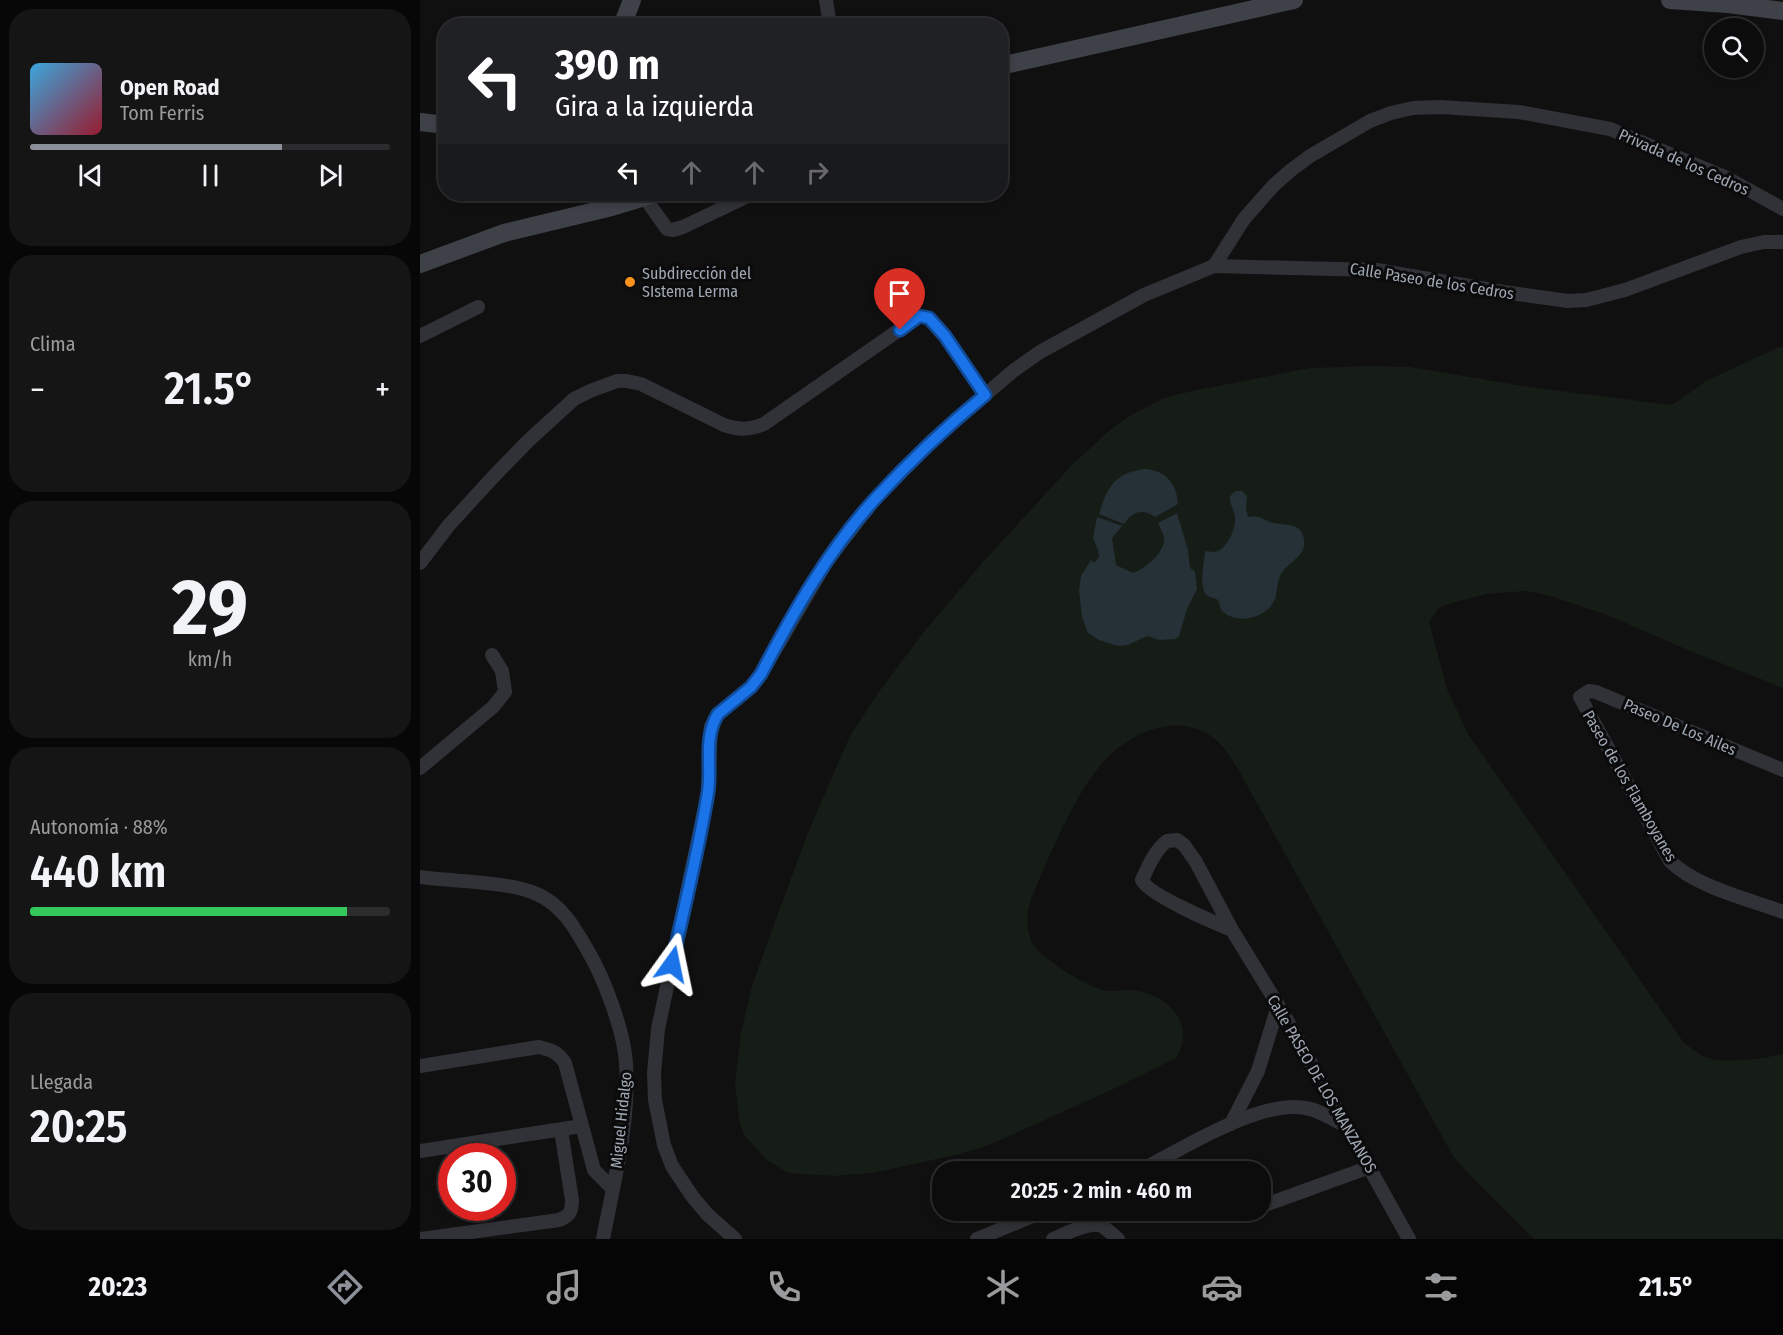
<!DOCTYPE html>
<html lang="es">
<head>
<meta charset="utf-8">
<style>
  :root { --surface:#0c0c0d; --page:#151516; --text:#f1f3f6; --muted:#9a9b9d; --line:#2c2c2e; --accent:#8c9099 }
  body { margin:0; font-family:"Fira Sans Condensed",sans-serif; background:var(--page); color:var(--text); height:100vh; display:flex; flex-direction:column; font-size:22px; white-space:nowrap }
  * { box-sizing:border-box; margin:0 }
  p { font-size:20px; color:var(--muted) }
  .icon { flex:none; width:33px; height:33px; fill:none; stroke:currentColor; stroke-width:2; stroke-linecap:round; stroke-linejoin:round }
  .map { position:relative; flex:1; overflow:hidden }
  .sheet { display:flex; flex-direction:column; gap:9px; padding:9px; background:#070707; width:420px }
  .sheet>* { flex:none }
  .top-card { position:absolute; left:18px; top:18px; width:570px; height:183px; border-radius:24px; box-shadow:0 3px 9px #0003,0 0 0 2px var(--line); background:#202124; color:#fff; overflow:hidden }
  .buttons { position:absolute; left:1284px; top:18px; display:grid; gap:12px }
  .buttons a { display:grid; place-items:center; width:60px; height:60px; border-radius:50%; background:var(--surface); box-shadow:0 3px 9px #0003,0 0 0 2px var(--line); font-size:30px }
  .speed { position:absolute; left:18px; top:1143px; display:flex; gap:12px; font-size:30px; font-weight:700; text-align:center }
  .speed>* { display:grid; place-content:center; width:78px; height:78px; border-radius:50%; background:var(--surface); box-shadow:0 3px 9px #0003,0 0 0 2px var(--line); line-height:1 }
  .speed .limit { border:9px solid #d22; background:#fff; color:#111 }
  .pin { position:absolute; display:grid; place-items:center; width:51px; height:51px; color:#fff; margin:-62px -26px; border-radius:50% 50% 50% 0; rotate:-45deg; box-shadow:0 0 6px #0007 }
  .pin .icon { rotate:45deg }
  .me { position:absolute; width:66px; margin:-33px; rotate:12deg; stroke-linejoin:round; filter:drop-shadow(0 0 4px #0008) }
  .turn { display:flex; align-items:center; gap:21px; height:126px; padding:0 18px; font-size:27px }
  .turn .icon { width:78px; height:78px; stroke-width:2.5 }
  .turn b { display:block; font-size:42px; line-height:51px }
  .lanes { display:flex; align-items:center; height:57px; padding:0 18px; background:#0003; justify-content:center; gap:30px; direction:ltr }
  .lanes .off { opacity:.35 }
  .big { font-size:45px; font-weight:600; line-height:1.1 }
  .sheet .tile { flex:1; display:flex; flex-direction:column; justify-content:center; gap:9px; min-width:0; padding:0 21px; border-radius:24px; background:var(--page) }
  .sheet .dial { align-items:center; gap:0 }
  .dial b { font-size:78px; line-height:1 }
  .song { display:flex; align-items:center; gap:18px }
  .cover { width:72px; height:72px; border-radius:9px; background:linear-gradient(135deg,hsl(200 70% 55%),hsl(350 70% 35%)) }
  .played { height:6px; border-radius:3px; background:linear-gradient(90deg,var(--accent) 70%,var(--line) 70%) }
  .keys { display:flex; justify-content:space-around; direction:ltr }
  .heat { display:flex; justify-content:space-between; align-items:center; font-size:33px; direction:ltr }
  .charge { height:9px; border-radius:4px; background:linear-gradient(90deg,#34c759 88%,var(--line) 0) }
  .trip { position:absolute; left:512px; top:1161px; width:339px; height:60px; border-radius:24px; background:var(--surface); box-shadow:0 3px 9px #0003,0 0 0 2px var(--line); font-weight:600; line-height:60px; text-align:center }
  .tab-bar { display:flex; height:96px; justify-content:space-around; align-items:center; background:#050505; color:var(--muted) }
  .tab-bar .icon { width:42px; height:42px }
  .tab-bar .on { color:var(--accent) }
  .tab-bar b { font-size:27px; color:var(--text) }
  main { display:flex; flex:1; min-height:0 }
  .map>svg:first-child { display:block }
  .green { fill:#161c16 }
  .water { fill:#253136 }
  .lines { fill:none; stroke-linecap:round; stroke-linejoin:round }
  .minor { stroke:#303237; stroke-width:14 }
  .secondary { stroke:#3e4147; stroke-width:18 }
  .route-casing { stroke:#114b97; stroke-width:15 }
  .route { stroke:#1a73e8; stroke-width:10 }
  .poi-dot { fill:#ff921a; stroke:#0b0b0c; stroke-width:2 }
  .labels { text-anchor:middle; dominant-baseline:central; stroke-width:6; stroke-linejoin:round; paint-order:stroke }
  .street-label { font-size:16px; fill:#9fa8b4; stroke:#0b0b0c }
  .poi-label { font-size:16px; fill:#9fa8b4; stroke:#0b0b0c; text-anchor:start }
</style>
</head>
<body>
<main>
<section class="sheet">
<div class="tile">
<div class="song"><i class="cover"></i><div><b>Open Road</b><p>Tom Ferris</p></div></div>
<div class="played"></div>
<div class="keys"><svg class="icon" aria-label="previous" viewBox="0 0 24 24"><path d="M18 5L8 12l10 7zM5 5v14"/></svg><svg class="icon" aria-label="pause" viewBox="0 0 24 24"><path d="M8 5v14M16 5v14"/></svg><svg class="icon" aria-label="next" viewBox="0 0 24 24"><path d="M6 5l10 7-10 7zM19 5v14"/></svg></div>
</div>
<div class="tile"><p>Clima</p>
<div class="heat"><a>−</a><b class="big">21.5°</b><a>+</a></div>
</div>
<div class="tile dial"><b>29</b><p>km/h</p></div>
<div class="tile"><p>Autonomía · 88%</p><b class="big">440 km</b><div class="charge"></div></div>
<div class="tile"><p>Llegada</p><b class="big">20:25</b></div>
</section>
<div class="map">
<svg width="1363" height="1239" viewBox="0 0 1363 1239">
  <rect width="100%" height="100%" fill="#101011"/>
  <path class="green" d="M 1359,347 L 1363,347 L 1363,688 L 1268,650 L 1187,615 L 1127,595 L 1106,591 L 1066,594 L 1025,605 L 1018,609 L 1009,622 L 1027,689 L 1048,734 L 1264,1043 C 1273,1049 1281,1057 1292,1059 C 1309,1063 1346,1058 1363,1054 L 1363,1239 L 1114,1239 L 1050,1175 L 1033,1156 L 837,803 C 825,783 810,749 791,736 C 757,713 714,731 688,757 C 659,786 635,843 619,880 C 616,888 611,897 609,906 C 606,917 607,936 614,946 C 624,959 666,986 683,990 C 690,992 698,990 706,990 C 728,990 752,1001 761,1023 C 765,1035 763,1047 756,1058 L 687,1092 L 571,1144 L 544,1153 L 453,1173 L 413,1176 L 368,1173 L 347,1160 L 324,1135 L 319,1120 L 315,1082 L 321,1033 L 332,986 L 348,941 L 387,835 L 430,736 L 458,693 L 503,633 L 563,562 L 652,465 L 691,429 L 709,416 L 744,398 L 772,391 L 890,368 L 952,366 L 990,367 L 1109,387 L 1252,405 L 1286,381 Z"/>
  <g class="water">
    <path d="M 724,469 C 746,470 757,484 758,504 L 735,517 C 721,508 713,512 704,524 L 679,514 C 687,488 694,473 724,469 Z"/>
    <path d="M 816,491 L 822,491 L 827,496 L 826,509 L 828,517 C 842,514 842,521 854,523 C 867,526 881,522 884,539 C 887,558 866,562 860,576 C 856,585 858,595 853,603 C 843,619 817,624 803,612 C 799,608 800,604 798,600 C 795,598 791,598 788,596 C 777,589 785,561 785,551 C 788,551 791,552 794,552 C 806,551 815,531 815,520 C 816,512 809,505 810,496 Z"/>
    <path d="M 757,513 L 768,550 L 770,568 L 775,571 L 777,589 L 767,609 L 759,636 L 755,639 L 739,640 L 727,636 L 708,645 L 698,646 L 679,640 L 668,633 L 662,617 L 659,590 L 661,576 L 671,560 L 674,563 L 679,557 L 678,550 L 673,538 L 677,517 L 702,526 L 692,538 L 696,565 L 713,573 C 725,569 746,552 744,537 C 743,533 740,528 738,523 Z"/>
  </g>
  <g class="lines">
    <g class="minor">
      <path d="M 406,0 L 410,26"/>
      <path d="M 225,198 L 247,229 L 253,230 L 263,227 L 332,194"/>
      <path d="M 794,266 L 824,219 L 854,185 L 870,171 L 890,156 L 950,121 L 971,113 L 993,108 L 1020,107 L 1099,112 L 1190,129 L 1307,178 L 1363,209"/>
      <path d="M 0,336 L 58,307"/>
      <path d="M 0,563 L 29,525 L 74,476 L 108,441 L 154,399 L 170,391 L 197,381 L 207,381 L 221,384 L 304,425 C 319,430 329,430 344,424 L 499,316 L 509,318 L 525,336 L 565,395"/>
      <path d="M 0,768 L 73,707 L 85,692 L 82,671 L 72,655"/>
      <path d="M 1363,770 L 1176,692 L 1169,691 L 1160,697 L 1250,861 C 1276,887 1328,899 1363,912"/>
      <path d="M 0,877 C 34,882 88,881 117,894 C 142,905 155,928 168,951 C 184,978 204,1031 206,1063 C 210,1122 194,1181 183,1239"/>
      <path d="M 812,930 C 795,923 727,894 722,880 C 728,867 735,850 747,841 L 757,840 L 764,845 L 776,862 L 812,930 L 863,1013 L 989,1239"/>
      <path d="M 0,1066 L 119,1047 C 131,1050 138,1052 145,1063 L 174,1170 L 193,1189"/>
      <path d="M 811,1124 L 838,1071 L 858,1006"/>
      <path d="M 0,1151 L 162,1126"/>
      <path d="M 718,1172 C 758,1151 840,1099 885,1108 C 900,1110 914,1120 927,1127"/>
      <path d="M 848,1204 L 950,1167"/>
      <path d="M 0,1239 L 139,1220 C 150,1216 152,1211 152,1200 L 141,1130"/>
      <path d="M 315,1239 L 287,1214 L 272,1196 L 252,1166 L 244,1145 L 235,1100 L 234,1073 L 238,1029 L 288,793 L 291,726 L 298,714 L 331,687 L 341,674 L 407,561 L 454,500 L 515,438 L 593,371 L 620,352 L 724,295 L 794,266 L 957,270 L 1084,292 L 1148,301 L 1166,300 L 1205,290 L 1321,247 L 1344,242 L 1363,242"/>
      <path d="M 557,1239 L 627,1210"/>
      <path d="M 633,1239 C 644,1234 671,1221 682,1226 C 687,1229 693,1235 698,1239"/>
    </g>
    <g class="secondary">
      <path d="M 1250,0 L 1308,4 L 1363,11"/>
      <path d="M 202,26 L 212,0"/>
      <path d="M 580,66 L 874,0"/>
      <path d="M 0,122 L 26,125"/>
      <path d="M 0,264 L 84,233 L 192,207 L 235,194"/>
    </g>
  </g>
  <g class="lines">
    <g class="route-casing">
      <path id="route" d="M 252,964 C 264,907 279,849 288,792 C 292,766 283,738 298,714 L 331,687 L 341,674 C 373,613 409,549 456,498 C 490,461 526,427 565,395 L 525,336 L 509,318 L 499,316 L 480,330"/>
    </g>
    <use href="#route" class="route"/>
  </g>
  <circle class="poi-dot" cx="210" cy="282" r="6"/>
  <g class="labels">
    <g class="street-label">
      <text transform="translate(1264 162) rotate(24)">Privada de los Cedros</text>
      <text transform="translate(1012 281) rotate(9)">Calle Paseo de los Cedros</text>
      <text transform="translate(1260 727) rotate(23)">Paseo De Los Ailes</text>
      <text transform="translate(1210 786) rotate(60)">Paseo de los Flamboyanes</text>
      <text transform="translate(902 1084) rotate(60)">Calle PASEO DE LOS MANZANOS</text>
      <text transform="translate(201 1120) rotate(-84)">Miguel Hidalgo</text>
    </g>
    <g class="poi-label">
      <text x="222" y="273">Subdirección del<tspan x="222" dy="18">SIstema Lerma</tspan></text>
    </g>
  </g>
</svg>
<div class="buttons">
<a><svg class="icon" aria-label="search" viewBox="0 0 24 24"><circle cx="10" cy="10" r="6"/><path d="M15 15l6 6"/></svg></a>
</div>
<div class="speed"><div class="limit">30</div></div>
<div class="pin" style="left:480px;top:330px;background:#d93025"><svg class="icon" aria-label="arrive" viewBox="0 0 24 24"><path d="M6 21V4h12l-3 4 3 4H6"/></svg></div>
<svg class="me" style="left:252px;top:964px" viewBox="-20 -20 40 40"><path d="M0-17L14 15 0 8-14 15z" fill="#1a73e8" stroke="#fff" stroke-width="4"/></svg>
<div class="trip">20:25 · 2 min · 460 m</div>
<div class="top-card">
<div class="turn"><svg class="icon" aria-label="left" viewBox="0 0 24 24"><path d="M17 20v-9H6M10 6l-5 5 5 5"/></svg><div><b>390 m</b>Gira a la izquierda</div></div>
<div class="lanes"><svg class="icon" aria-label="left" viewBox="0 0 24 24"><path d="M17 20v-9H6M10 6l-5 5 5 5"/></svg><svg class="icon off" aria-label="ahead" viewBox="0 0 24 24"><path d="M12 20V5M6 11l6-6 6 6"/></svg><svg class="icon off" aria-label="ahead" viewBox="0 0 24 24"><path d="M12 20V5M6 11l6-6 6 6"/></svg><svg class="icon off" aria-label="right" viewBox="0 0 24 24"><path d="M7 20v-9h11M14 6l5 5-5 5"/></svg></div>
</div>
</div>
</main>
<nav class="tab-bar">
<b>20:23</b>
<svg class="icon on" aria-label="directions" viewBox="0 0 24 24"><path d="M12 3l9 9-9 9-9-9zM9 14v-3h6M13 9l2 2-2 2"/></svg>
<svg class="icon" aria-label="music" viewBox="0 0 24 24"><path d="M9 18V5l10-2v13"/><circle cx="6" cy="18" r="3"/><circle cx="16" cy="16" r="3"/></svg>
<svg class="icon" aria-label="phone" viewBox="0 0 24 24"><path d="M5 4h4l2 5-3 2q2 4 5 5l2-3 5 2v4C11 20 4 13 5 4z"/></svg>
<svg class="icon" aria-label="climate" viewBox="0 0 24 24"><path d="M12 3v18M4 7l16 10M4 17L20 7"/></svg>
<svg class="icon" aria-label="car" viewBox="0 0 24 24"><path d="M5 17H2v-5l4-1 3-4h7l3 4 3 1v5h-3M9 17h6M6 11h13"/><circle cx="7" cy="17" r="2"/><circle cx="17" cy="17" r="2"/></svg>
<svg class="icon" aria-label="filters" viewBox="0 0 24 24"><path d="M4 7h16M4 17h16"/><circle cx="9" cy="7" r="2"/><circle cx="15" cy="17" r="2"/></svg>
<b>21.5°</b>
</nav>
</body>
</html>
